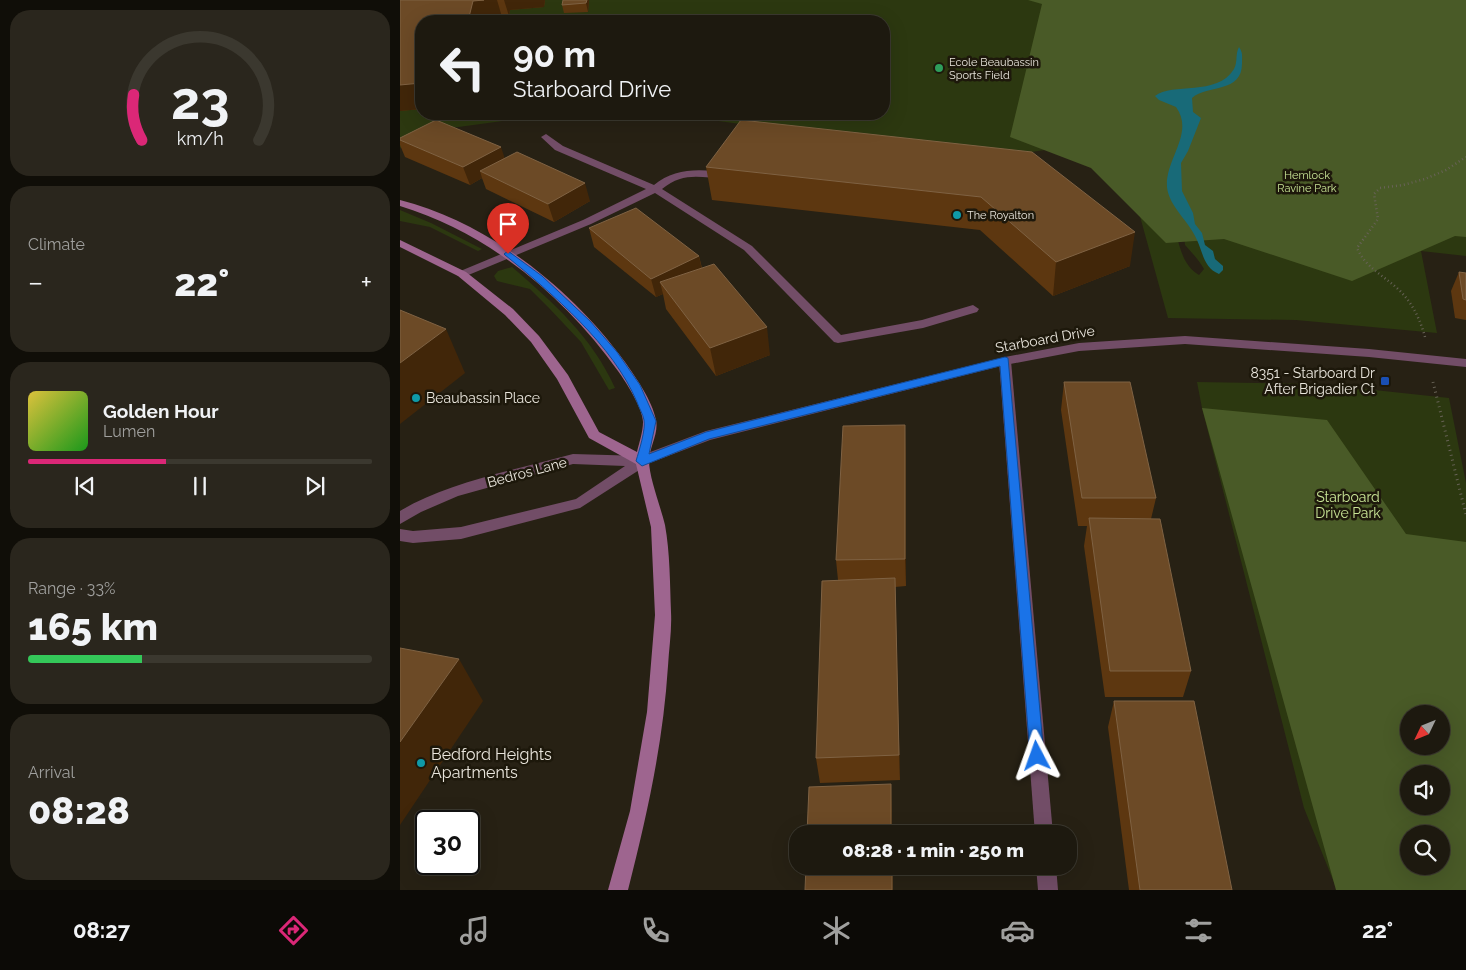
<!DOCTYPE html>
<html lang="en">
<head>
<meta charset="utf-8">
<style>
  :root { --surface:#1d190f; --page:#2a261d; --text:#f1f3f6; --muted:#a0a09e; --line:#3b382f; --accent:#db2777 }
  body { margin:0; font-family:Raleway,sans-serif; background:var(--page); color:var(--text); height:100vh; display:flex; flex-direction:column; font-size:19px; white-space:nowrap }
  * { box-sizing:border-box; margin:0 }
  p { font-size:16px; color:var(--muted) }
  .icon { flex:none; width:28px; height:28px; fill:none; stroke:currentColor; stroke-width:2; stroke-linecap:round; stroke-linejoin:round }
  .map { position:relative; flex:1; overflow:hidden }
  .side { display:flex; flex-direction:column; gap:10px; padding:10px; background:#100e08; width:400px }
  .side>* { flex:none }
  .top-card { position:absolute; left:15px; top:15px; width:475px; height:105px; border-radius:20px; box-shadow:0 5px 20px #0002,0 0 0 1px var(--line); background:#1d190f; color:var(--text); overflow:hidden }
  .needle { width:32px; rotate:227deg }
  .controls { position:absolute; left:1000px; top:705px; display:grid; gap:10px }
  .controls a { display:grid; place-items:center; width:50px; height:50px; border-radius:50%; background:var(--surface); box-shadow:0 5px 20px #0002,0 0 0 1px var(--line); font-size:25px }
  .speed { position:absolute; left:15px; top:810px; display:flex; gap:10px; font-size:25px; font-weight:700; text-align:center }
  .speed>* { display:grid; place-content:center; width:65px; height:65px; border-radius:50%; background:var(--surface); box-shadow:0 5px 20px #0002,0 0 0 1px var(--line); line-height:1 }
  .speed .limit { border:2px solid #111; border-radius:8px; background:#fff; color:#111 }
  .pin { position:absolute; display:grid; place-items:center; width:42px; height:42px; color:#fff; margin:-51px -21px; border-radius:50% 50% 50% 0; rotate:-45deg; box-shadow:0 0 5px #0007 }
  .pin .icon { rotate:45deg }
  .me { position:absolute; width:55px; margin:-28px; rotate:356deg; stroke-linejoin:round; filter:drop-shadow(0 0 4px #0008) }
  .turn { display:flex; align-items:center; gap:18px; height:105px; padding:0 15px; font-size:22px }
  .turn .icon { width:65px; height:65px; stroke-width:2.5 }
  .turn b { display:block; font-size:35px; line-height:42px }
  .big { font-size:38px; font-weight:800; line-height:1.1 }
  .side .card { flex:1; display:flex; flex-direction:column; justify-content:center; gap:8px; min-width:0; padding:0 18px; border-radius:20px; background:var(--page) }
  .side .dial { align-items:center; gap:0 }
  .dial svg { height:130px; overflow:visible; fill:none; stroke:var(--line); stroke-width:7; stroke-linecap:round; text-anchor:middle }
  .dial text { fill:var(--text); stroke:none }
  .song { display:flex; align-items:center; gap:15px }
  .cover { width:60px; height:60px; border-radius:8px; background:linear-gradient(135deg,hsl(50 70% 55%),hsl(120 70% 35%)) }
  .played { height:5px; border-radius:2px; background:linear-gradient(90deg,var(--accent) 40%,var(--line) 40%) }
  .keys { display:flex; justify-content:space-around; direction:ltr }
  .heat { display:flex; justify-content:space-between; align-items:center; font-size:28px; direction:ltr }
  .charge { height:8px; border-radius:4px; background:linear-gradient(90deg,#34c759 33%,var(--line) 0) }
  .trip { position:absolute; left:389px; top:825px; width:288px; height:50px; border-radius:20px; background:var(--surface); box-shadow:0 5px 20px #0002,0 0 0 1px var(--line); font-weight:800; line-height:50px; text-align:center }
  .tab-bar { display:flex; height:80px; justify-content:space-around; align-items:center; background:#0c0a06; color:var(--muted) }
  .tab-bar .icon { width:35px; height:35px }
  .tab-bar .current { color:var(--accent) }
  .tab-bar b { font-size:22px; color:var(--text) }
  main { display:flex; flex:1; min-height:0 }
  .map>svg:first-child { display:block }
  .green { fill:#2c3810; fill-rule:evenodd }
  .forest { fill:#495a27; fill-rule:evenodd }
  .water { fill:#186a78 }
  .lines { fill:none; stroke-linecap:round; stroke-linejoin:round }
  .path-far1 { stroke:#676256; stroke-width:2.5; stroke-dasharray:1 3; stroke-linecap:butt }
  .path { stroke:#676256; stroke-width:3; stroke-dasharray:1 4; stroke-linecap:butt }
  .service { fill:#724d67; fill-rule:evenodd }
  .minor { fill:#724d67; fill-rule:evenodd }
  .tertiary { fill:#724d67; fill-rule:evenodd }
  .secondary { fill:#9e658f; fill-rule:evenodd }
  .wall { fill:#5d3710 }
  .shaded-wall { fill:#412609 }
  .building { fill:#6c4a26; stroke:#7f6243 }
  .route { fill:#1a73e8; stroke:#114b97 }
  .leisure-dot { fill:#2e9e5b; stroke:#1d180b; stroke-width:2 }
  .culture-dot { fill:#0f9aa8; stroke:#1d180b; stroke-width:2 }
  .transit-dot { fill:#1a4fb4; stroke:#1d180b; stroke-width:2 }
  .labels { text-anchor:middle; dominant-baseline:central; stroke-width:5; stroke-linejoin:round; paint-order:stroke }
  .far-poi-label { font-size:11px; fill:#e9e5dc; stroke:#1d180b; text-anchor:start }
  .far-park-label { font-size:11px; fill:#c9e596; stroke:#1d180b }
  .street-label { font-size:14px; fill:#e9e5dc; stroke:#1d180b }
  .poi-label { font-size:14px; fill:#e9e5dc; stroke:#1d180b; text-anchor:end }
  .park-label { font-size:14px; fill:#c9e596; stroke:#1d180b }
  .near-poi-label { font-size:16px; fill:#e9e5dc; stroke:#1d180b; text-anchor:start }
</style>
</head>
<body>
<main>
<section class="side">
<div class="card dial"><svg viewBox="0 0 100 80">
<path d="M14 69A42 42 0 1 1 86 69"/>
<path d="M14 69A42 42 0 0 1 9 41" stroke="#db2777"/>
<text x="50" y="56" font-size="32" font-weight="700">23</text>
<text x="50" y="72" font-size="11">km/h</text>
</svg></div>
<div class="card"><p>Climate</p>
<div class="heat"><a>−</a><b class="big">22°</b><a>+</a></div>
</div>
<div class="card">
<div class="song"><i class="cover"></i><div><b>Golden Hour</b><p>Lumen</p></div></div>
<div class="played"></div>
<div class="keys"><svg class="icon" aria-label="previous" viewBox="0 0 24 24"><path d="M18 5L8 12l10 7zM5 5v14"/></svg><svg class="icon" aria-label="pause" viewBox="0 0 24 24"><path d="M8 5v14M16 5v14"/></svg><svg class="icon" aria-label="next" viewBox="0 0 24 24"><path d="M6 5l10 7-10 7zM19 5v14"/></svg></div>
</div>
<div class="card"><p>Range · 33%</p><b class="big">165 km</b><div class="charge"></div></div>
<div class="card"><p>Arrival</p><b class="big">08:28</b></div>
</section>
<div class="map">
<svg width="1066" height="890" viewBox="0 0 1066 890">
  <rect width="100%" height="100%" fill="#272114"/>
  <g class="green">
    <path d="M 0,0 L 1066,0 L 1066,256 L 1021,251 L 1037,333 L 896,320 L 768,318 L 719,140 L 587,158 L 267,114 L 484,114 L 484,21 L 21,21 L 21,114 L 153,114 L 29,131 L 0,148 ZM 784,235 L 785,245 C 792,253 799,260 804,269 L 799,275 C 785,267 781,252 777,237 Z"/>
    <path d="M 0,210 L 31,223 L 82,249 L 78,251 L 30,227 L 0,221 Z"/>
    <path d="M 112,267 C 153,302 193,338 215,388 L 209,390 L 181,342 L 148,307 L 130,289 L 97,281 L 94,276 L 98,271 Z"/>
    <path d="M 797,382 L 918,384 L 1049,398 L 1066,483 L 1066,890 L 937,890 L 904,808 L 802,408 ZM 1009,714 L 1041,714 L 1041,746 L 1009,746 ZM 1009,774 L 1041,774 L 1041,806 L 1009,806 ZM 1009,834 L 1041,834 L 1041,866 L 1009,866 Z"/>
  </g>
  <g class="forest">
    <path d="M 628,0 L 1066,0 L 1066,237 L 1055,236 L 952,281 L 824,239 L 766,243 L 691,168 L 610,137 L 642,4 Z"/>
    <path d="M 802,408 L 927,420 L 1006,534 L 1066,542 L 1066,890 L 936,890 ZM 1009,714 L 1041,714 L 1041,746 L 1009,746 ZM 1009,774 L 1041,774 L 1041,806 L 1009,806 ZM 1009,834 L 1041,834 L 1041,866 L 1009,866 Z"/>
  </g>
  <path class="water" d="M 839,47 C 843,53 842,56 842,62 C 843,94 808,84 792,98 L 793,112 L 801,118 L 788,151 L 781,163 L 782,191 L 793,213 L 795,224 L 802,233 L 805,245 L 813,251 L 815,259 L 823,266 L 823,270 L 819,274 C 804,268 803,253 797,240 C 790,222 769,207 767,187 C 765,159 795,133 776,107 L 759,100 L 755,96 C 772,82 817,97 834,69 C 838,62 835,54 839,47 Z"/>
  <g class="lines">
    <path class="path-far1" d="M 1025,337 C 1020,319 1012,302 998,289 C 983,275 966,268 957,248 L 978,219 L 974,194 L 980,188 L 1003,185 L 1025,179 L 1046,170 L 1066,157"/>
    <path class="path" d="M 1033,382 L 1066,515"/>
    <path class="service" d="M 146,134 L 163,146 L 254,185 C 275,168 302,168 329,174 L 330,176 L 325,179 C 299,177 283,172 262,189 L 352,246 L 441,335 L 522,320 L 573,305 L 579,309 L 577,312 L 523,328 L 438,343 L 434,342 L 344,250 L 255,193 L 191,224 L 66,276 L 58,276 L 56,274 L 58,272 L 183,220 L 246,189 L 155,150 L 141,137 Z"/>
    <g class="minor">
      <path d="M 605,357 L 611,361 L 653,834 L 635,834 L 599,361 Z"/>
      <path d="M 173,454 L 242,456 L 247,457 L 249,461 L 247,465 L 180,508 L 61,539 L 13,543 L 0,541 L 0,529 L 13,531 L 61,527 L 176,499 L 225,466 L 173,464 L 58,496 L 21,512 L 0,524 L 0,511 C 47,482 119,469 173,454 Z"/>
      <path d="M 636,866 L 656,866 L 658,890 L 638,890 Z"/>
    </g>
    <path class="tertiary" d="M 785,336 L 969,349 L 1066,359 L 1066,367 L 969,357 L 785,344 L 679,351 L 605,365 L 310,440 L 242,466 L 237,465 L 235,461 L 237,457 L 306,431 L 605,357 L 679,343 Z"/>
    <path class="secondary" d="M 0,200 C 88,222 172,289 225,362 C 236,378 252,400 256,420 C 259,433 249,448 249,461 C 249,477 261,508 265,525 C 270,552 270,585 271,612 C 272,630 269,648 268,666 C 263,744 247,815 228,890 L 208,890 L 230,811 L 247,712 L 255,615 L 251,527 L 236,464 L 189,438 L 157,379 L 131,342 L 105,315 L 58,276 L 0,247 L 0,240 L 66,272 L 113,309 L 139,336 L 168,375 L 199,432 L 237,452 C 239,443 243,432 243,422 C 243,409 226,382 218,371 C 165,297 89,233 0,206 Z"/>
  </g>
  <g class="wall">
    <path d="M 0,0 L 145,0 L 144,7 L 110,10 L 109,16 L 102,17 L 101,21 L 21,21 L 21,109 L 0,111 Z"/>
    <path d="M 163,0 L 189,0 L 188,12 L 164,13 L 162,5 Z"/>
    <path d="M 0,138 L 104,158 L 190,201 L 154,222 L 86,189 L 82,178 L 70,185 L 5,157 L 0,145 Z"/>
    <path d="M 632,152 L 730,266 L 653,296 L 580,230 L 312,200 L 306,167 Z"/>
    <path d="M 189,228 L 299,256 L 302,268 L 370,355 L 316,376 L 266,309 L 263,294 L 256,297 L 194,247 Z"/>
    <path d="M 1059,272 L 1066,273 L 1066,320 L 1055,318 L 1051,291 Z"/>
    <path d="M 664,382 L 756,498 L 751,519 L 791,671 L 783,697 L 705,697 L 684,546 L 687,526 L 678,526 L 661,410 Z"/>
    <path d="M 506,453 L 506,586 L 495,587 L 500,780 L 420,783 L 416,758 L 438,580 L 436,560 Z"/>
    <path d="M 714,701 L 832,890 L 729,890 L 708,727 Z"/>
  </g>
  <g class="shaded-wall">
    <path d="M 84,0 L 97,0 L 102,17 L 101,21 L 68,21 L 73,1 Z"/>
    <path d="M 104,0 L 145,0 L 144,7 L 110,10 L 109,16 Z"/>
    <path d="M 187,0 L 189,0 L 188,12 L 186,3 Z"/>
    <path d="M 21,83 L 21,109 L 0,111 L 0,85 Z"/>
    <path d="M 101,147 L 107,165 L 80,171 L 82,178 L 70,185 L 63,167 Z"/>
    <path d="M 185,183 L 190,201 L 154,222 L 148,204 Z"/>
    <path d="M 735,232 L 730,266 L 653,296 L 656,262 Z"/>
    <path d="M 299,256 L 303,275 L 260,282 L 263,294 L 256,297 L 251,279 Z"/>
    <path d="M 367,327 L 370,355 L 316,376 L 310,348 Z"/>
    <path d="M 46,329 L 65,373 L 0,424 L 0,363 Z"/>
    <path d="M 505,425 L 506,453 L 506,586 L 505,559 Z"/>
    <path d="M 495,578 L 496,605 L 500,780 L 499,755 Z"/>
    <path d="M 59,659 L 83,701 L 0,825 L 0,742 Z"/>
    <path d="M 491,784 L 492,809 L 492,834 L 491,834 Z"/>
    <rect x="492" y="866" width="1" height="24"/>
  </g>
  <g class="building">
    <path d="M 0,0 L 84,0 L 73,1 L 68,21 L 21,21 L 21,83 L 0,85 Z"/>
    <path d="M 163,0 L 187,0 L 186,3 L 162,5 Z"/>
    <path d="M 36,120 L 101,147 L 63,167 L 0,140 L 0,138 Z"/>
    <path d="M 341,120 L 632,152 L 735,232 L 656,262 L 581,197 L 306,167 Z"/>
    <path d="M 117,152 L 185,183 L 148,204 L 80,171 Z"/>
    <path d="M 236,208 L 299,256 L 251,279 L 189,228 Z"/>
    <path d="M 314,264 L 367,327 L 310,348 L 260,282 Z"/>
    <path d="M 1059,272 L 1066,273 L 1066,300 L 1063,299 Z"/>
    <path d="M 0,310 L 46,329 L 0,363 Z"/>
    <path d="M 664,382 L 730,382 L 756,498 L 682,498 Z"/>
    <path d="M 505,425 L 505,559 L 436,560 L 443,426 Z"/>
    <path d="M 689,518 L 760,519 L 791,671 L 710,671 Z"/>
    <path d="M 495,578 L 499,755 L 416,758 L 422,581 Z"/>
    <path d="M 0,648 L 59,659 L 0,742 Z"/>
    <path d="M 714,701 L 794,701 L 832,890 L 740,890 Z"/>
    <path d="M 491,784 L 491,834 L 407,834 L 409,787 Z"/>
    <path d="M 406,866 L 492,866 L 492,890 L 405,890 Z"/>
  </g>
  <path class="route" d="M 108,251 L 142,276 L 190,321 L 217,352 L 240,385 L 256,421 L 249,454 L 306,432 L 605,357 L 608,358 L 644,756 L 642,760 L 637,762 L 632,760 L 630,756 L 600,366 L 309,439 L 242,466 L 236,461 C 239,451 246,429 244,420 C 243,414 239,408 237,402 C 213,345 153,294 105,255 L 104,254 Z"/>
  <circle class="leisure-dot" cx="539" cy="68" r="5"/>
  <g class="culture-dot">
    <circle cx="557" cy="215" r="5"/>
    <circle cx="16" cy="398" r="5"/>
    <circle cx="21" cy="763" r="5"/>
  </g>
  <rect class="transit-dot" x="980" y="376" width="10" height="10" rx="2.5"/>
  <g class="labels">
    <g class="far-poi-label">
      <text x="549" y="62">Ecole Beaubassin<tspan x="549" dy="13">Sports Field</tspan></text>
      <text x="567" y="215">The Royalton</text>
    </g>
    <g class="far-park-label">
      <text x="907" y="175">Hemlock<tspan x="907" dy="13">Ravine Park</tspan></text>
    </g>
    <g class="street-label">
      <text transform="translate(645 339) rotate(-10)">Starboard Drive</text>
      <text transform="translate(127 472) rotate(-15)">Bedros Lane</text>
    </g>
    <g class="poi-label">
      <text x="975" y="373">8351 - Starboard Dr<tspan x="975" dy="16">After Brigadier Ct</tspan></text>
      <text x="26" y="398" text-anchor="start">Beaubassin Place</text>
    </g>
    <g class="park-label">
      <text x="948" y="497">Starboard<tspan x="948" dy="16">Drive Park</tspan></text>
    </g>
    <g class="near-poi-label">
      <text x="31" y="754">Bedford Heights<tspan x="31" dy="18">Apartments</tspan></text>
    </g>
  </g>
</svg>
<div class="controls">
<a><svg class="needle" viewBox="-14 -14 28 28"><path d="M0-13l5 13h-10z" fill="#e53935"/><path d="M0 13l5-13h-10z" fill="#a0a09e"/></svg></a>
<a><svg class="icon" aria-label="sound" viewBox="0 0 24 24"><path d="M4 9h4l5-4v14l-5-4H4zM17 9q2 3 0 6"/></svg></a>
<a><svg class="icon" aria-label="search" viewBox="0 0 24 24"><circle cx="10" cy="10" r="6"/><path d="M15 15l6 6"/></svg></a>
</div>
<div class="speed"><div class="limit">30</div></div>
<div class="pin" style="left:108px;top:254px;background:#d93025"><svg class="icon" aria-label="arrive" viewBox="0 0 24 24"><path d="M6 21V4h12l-3 4 3 4H6"/></svg></div>
<svg class="me" style="left:637px;top:756px" viewBox="-20 -20 40 40"><path d="M0-17L14 15 0 8-14 15z" fill="#1a73e8" stroke="#fff" stroke-width="4"/></svg>
<div class="trip">08:28 · 1 min · 250 m</div>
<div class="top-card">
<div class="turn"><svg class="icon" aria-label="left" viewBox="0 0 24 24"><path d="M17 20v-9H6M10 6l-5 5 5 5"/></svg><div><b>90 m</b>Starboard Drive</div></div>
</div>
</div>
</main>
<nav class="tab-bar">
<b>08:27</b>
<svg class="icon current" aria-label="directions" viewBox="0 0 24 24"><path d="M12 3l9 9-9 9-9-9zM9 14v-3h6M13 9l2 2-2 2"/></svg>
<svg class="icon" aria-label="music" viewBox="0 0 24 24"><path d="M9 18V5l10-2v13"/><circle cx="6" cy="18" r="3"/><circle cx="16" cy="16" r="3"/></svg>
<svg class="icon" aria-label="phone" viewBox="0 0 24 24"><path d="M5 4h4l2 5-3 2q2 4 5 5l2-3 5 2v4C11 20 4 13 5 4z"/></svg>
<svg class="icon" aria-label="climate" viewBox="0 0 24 24"><path d="M12 3v18M4 7l16 10M4 17L20 7"/></svg>
<svg class="icon" aria-label="car" viewBox="0 0 24 24"><path d="M5 17H2v-5l4-1 3-4h7l3 4 3 1v5h-3M9 17h6M6 11h13"/><circle cx="7" cy="17" r="2"/><circle cx="17" cy="17" r="2"/></svg>
<svg class="icon" aria-label="filters" viewBox="0 0 24 24"><path d="M4 7h16M4 17h16"/><circle cx="9" cy="7" r="2"/><circle cx="15" cy="17" r="2"/></svg>
<b>22°</b>
</nav>
</body>
</html>
